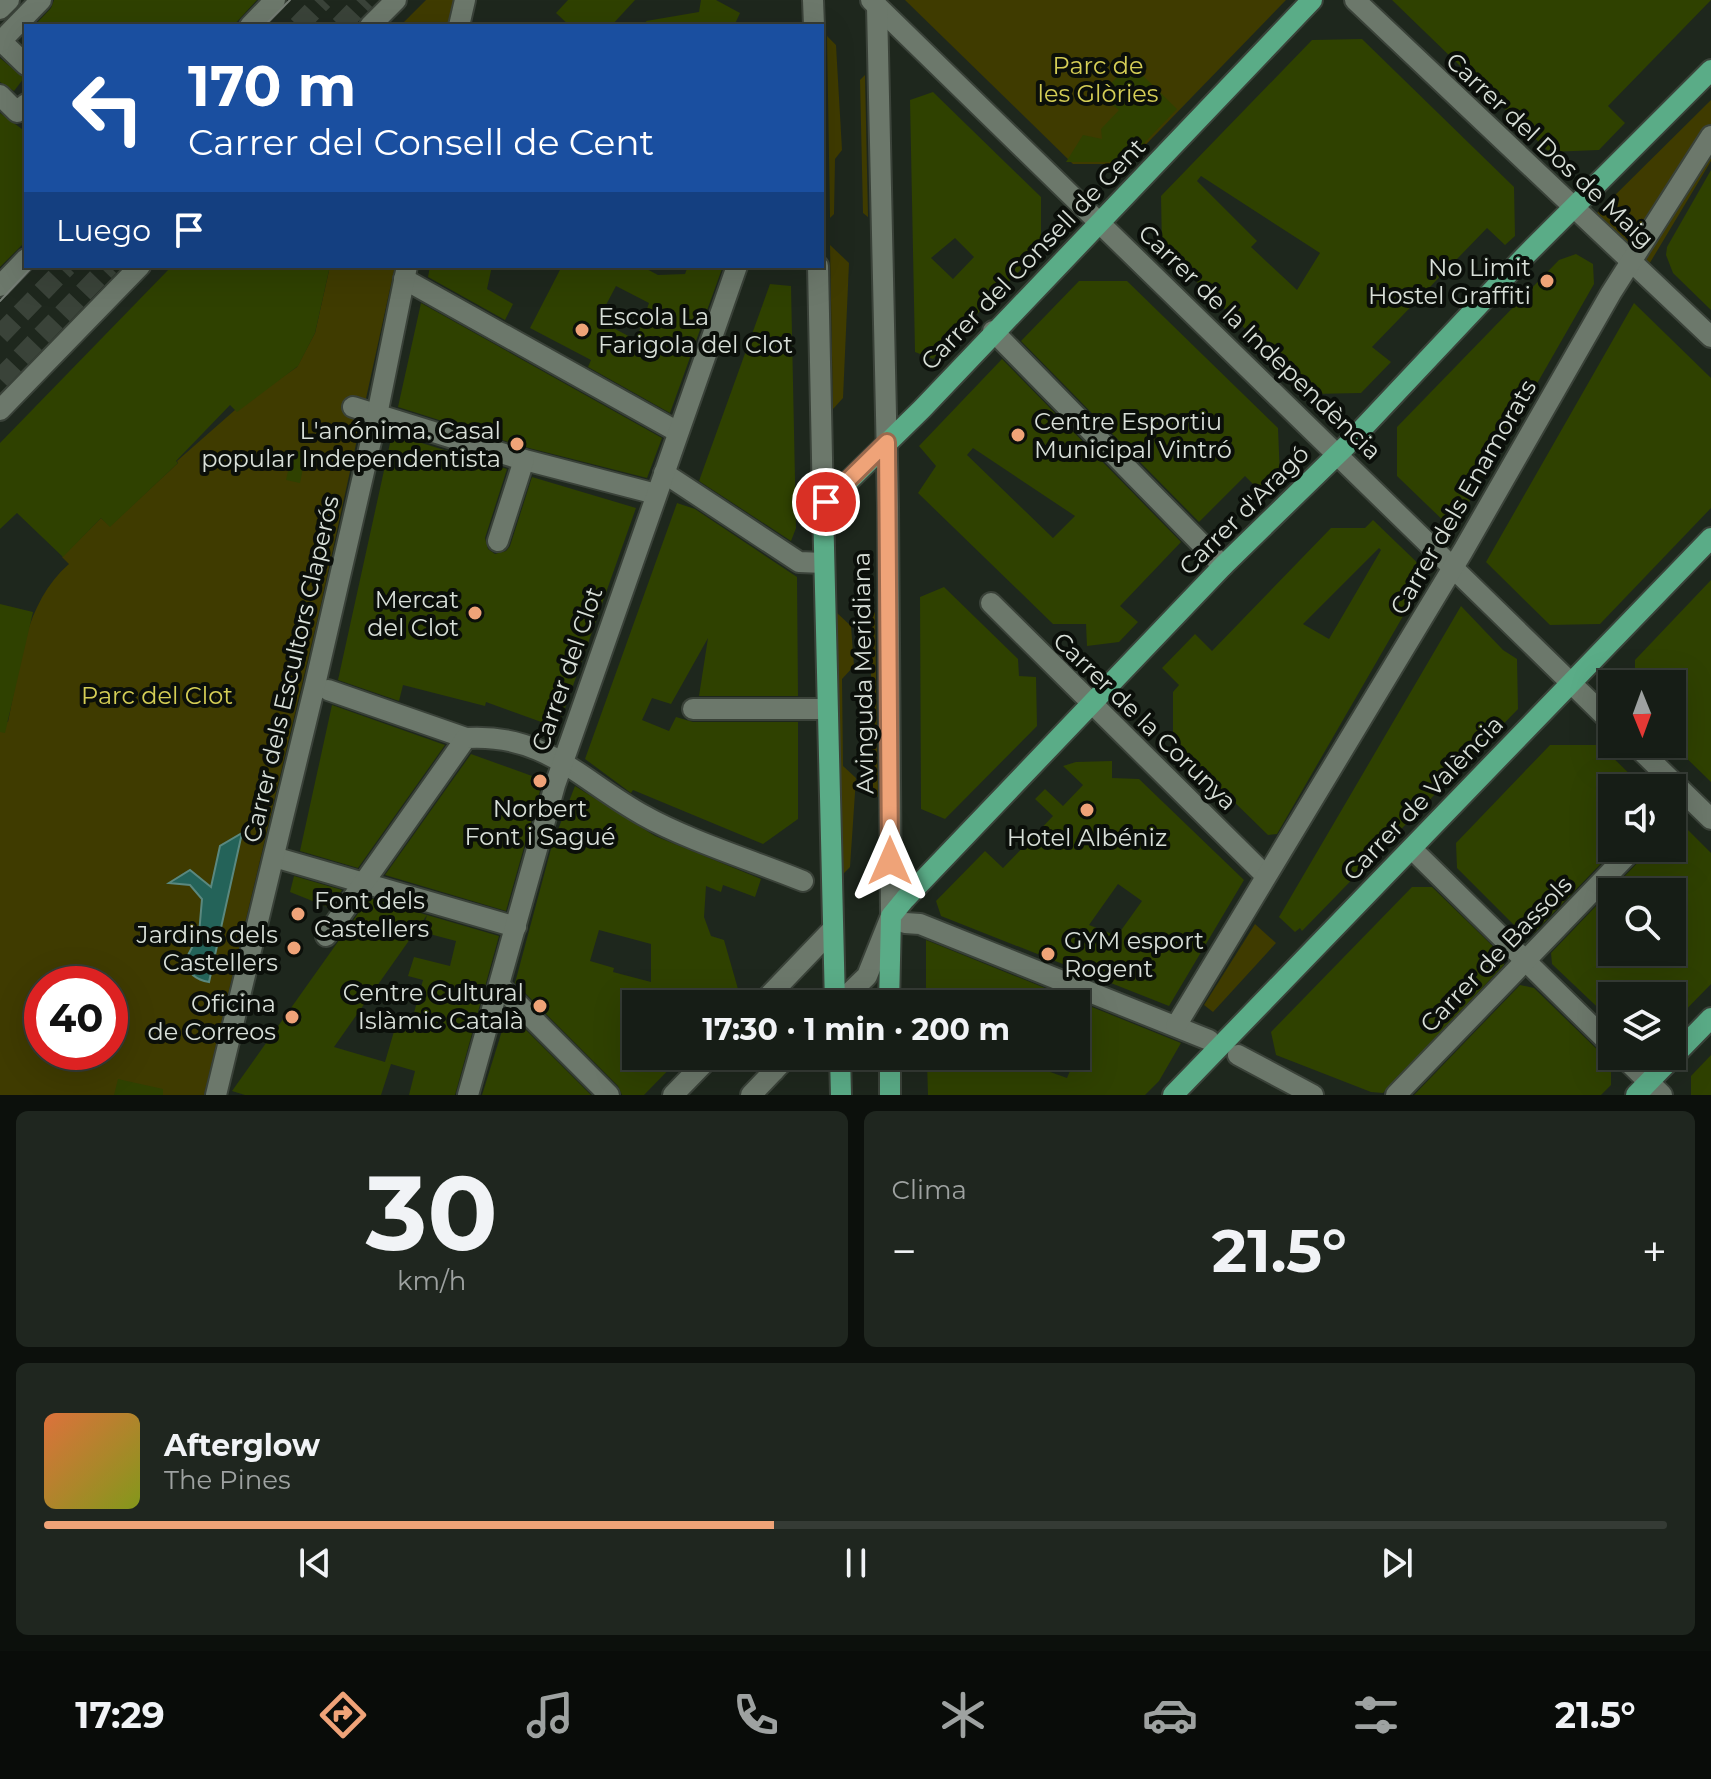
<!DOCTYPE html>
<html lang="es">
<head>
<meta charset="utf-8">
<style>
  :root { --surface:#161d16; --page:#1f261f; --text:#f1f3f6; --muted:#9ea2a1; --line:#353b35; --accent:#efa378 }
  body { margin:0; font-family:Montserrat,sans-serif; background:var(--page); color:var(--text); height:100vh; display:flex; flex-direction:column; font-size:30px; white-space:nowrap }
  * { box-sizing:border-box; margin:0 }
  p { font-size:26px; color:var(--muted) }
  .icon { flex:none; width:44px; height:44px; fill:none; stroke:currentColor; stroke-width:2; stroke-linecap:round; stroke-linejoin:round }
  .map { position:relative; height:1095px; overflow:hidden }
  .drawer { display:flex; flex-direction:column; gap:16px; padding:16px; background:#0c100c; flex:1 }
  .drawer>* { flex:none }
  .banner { position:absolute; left:24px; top:24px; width:800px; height:244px; border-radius:0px; box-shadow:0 8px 32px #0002,0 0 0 2px var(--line); background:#1a4fa0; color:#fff; overflow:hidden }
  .needle { width:52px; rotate:179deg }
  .fabs { position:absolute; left:1598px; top:670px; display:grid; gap:16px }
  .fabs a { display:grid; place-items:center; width:88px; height:88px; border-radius:0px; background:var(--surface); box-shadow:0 8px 32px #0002,0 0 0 2px var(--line); font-size:40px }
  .speed { position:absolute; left:24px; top:966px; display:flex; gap:16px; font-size:40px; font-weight:700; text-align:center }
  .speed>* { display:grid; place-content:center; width:104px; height:104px; border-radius:50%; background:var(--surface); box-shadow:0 8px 32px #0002,0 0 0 2px var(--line); line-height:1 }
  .speed .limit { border:12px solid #d22; background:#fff; color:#111 }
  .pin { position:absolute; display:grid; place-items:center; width:68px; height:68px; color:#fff; margin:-34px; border:4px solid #fff; border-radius:50%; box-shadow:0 2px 8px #0007 }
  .me { position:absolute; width:88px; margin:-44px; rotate:0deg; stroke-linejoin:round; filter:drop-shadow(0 0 6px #0008) }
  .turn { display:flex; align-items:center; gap:28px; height:168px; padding:0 32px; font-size:36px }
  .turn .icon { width:104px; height:104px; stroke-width:2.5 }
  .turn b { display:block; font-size:56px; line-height:68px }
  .then { display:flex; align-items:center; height:76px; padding:0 32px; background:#0003; gap:16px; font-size:30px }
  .big { font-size:60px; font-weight:700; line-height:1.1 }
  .drawer .widget { flex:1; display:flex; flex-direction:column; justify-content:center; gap:12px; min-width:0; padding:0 28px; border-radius:12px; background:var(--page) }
  .drawer .dial { align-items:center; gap:0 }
  .dial b { font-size:104px; line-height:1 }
  .song { display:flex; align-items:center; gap:24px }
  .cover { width:96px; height:96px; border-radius:12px; background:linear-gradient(135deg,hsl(20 70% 55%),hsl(70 70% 35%)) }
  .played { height:8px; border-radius:4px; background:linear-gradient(90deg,var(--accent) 45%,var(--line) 45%) }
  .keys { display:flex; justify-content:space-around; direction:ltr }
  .heat { display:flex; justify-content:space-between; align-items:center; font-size:44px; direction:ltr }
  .drawer .tiles { flex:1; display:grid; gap:16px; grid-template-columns:1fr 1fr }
  .widget:last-child { grid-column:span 2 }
  .trip { position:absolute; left:622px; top:990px; width:468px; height:80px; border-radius:0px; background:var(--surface); box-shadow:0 8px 32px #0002,0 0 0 2px var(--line); font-weight:700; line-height:80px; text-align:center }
  .tab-bar { display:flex; height:128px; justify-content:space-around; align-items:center; background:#090c09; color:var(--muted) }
  .tab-bar .icon { width:56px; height:56px }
  .tab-bar .current { color:var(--accent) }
  .tab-bar b { font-size:36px; color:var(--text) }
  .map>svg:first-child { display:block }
  .green { fill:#3f3b00; fill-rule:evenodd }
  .water { fill:#246359; stroke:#5a887f; stroke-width:2 }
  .building { fill:#2f4100; fill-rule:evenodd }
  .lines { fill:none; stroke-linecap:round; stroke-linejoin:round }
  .major-tunnel { stroke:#3a4339; stroke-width:20; stroke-dasharray:20 10; stroke-linecap:butt }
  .minor-casing { stroke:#3a4239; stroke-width:24 }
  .major-casing { stroke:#3a4239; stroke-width:24 }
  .minor { stroke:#6c786b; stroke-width:20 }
  .major { stroke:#5aac87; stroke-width:20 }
  .tram { stroke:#757d75; stroke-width:2 }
  .route-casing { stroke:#9b6a4e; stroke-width:20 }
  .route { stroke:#efa378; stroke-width:14 }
  .poi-dot { fill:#efa378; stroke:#0b0f0a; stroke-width:3 }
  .labels { text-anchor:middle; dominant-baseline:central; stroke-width:8; stroke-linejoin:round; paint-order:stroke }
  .park-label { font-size:24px; fill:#d5ce56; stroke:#0b0f0a }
  .street-label { font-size:24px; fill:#d8dfd8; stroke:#0b0f0a }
  .poi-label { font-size:24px; fill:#d8dfd8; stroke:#0b0f0a; text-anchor:end }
</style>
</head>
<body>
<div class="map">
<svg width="1711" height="1095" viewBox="0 0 1711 1095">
  <rect width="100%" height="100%" fill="#1e271d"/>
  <g class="green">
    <path d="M 426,0 L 456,0 L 450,26 L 400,26 Z"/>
    <path d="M 905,0 L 1286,0 L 1127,164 L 1073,164 Z"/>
    <path d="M 827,36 L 836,45 L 842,150 L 835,159 L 834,214 L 830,218 Z"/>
    <path d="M 865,75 L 868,217 L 863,213 L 860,80 Z"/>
    <path d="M 1711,100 L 1711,161 L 1648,266 L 1594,216 Z"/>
    <path d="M 830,245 L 849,263 L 843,398 L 833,409 Z"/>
    <path d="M 330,266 L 395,266 L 319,613 L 204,1095 L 0,1095 L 0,721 L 8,722 C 20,666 24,603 69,564 L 62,557 L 101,518 L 110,526 L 178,463 L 177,461 L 235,410 L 297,367 L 315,333 ZM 42,984 L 110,984 L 110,1052 L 42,1052 Z"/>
    <path d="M 875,612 L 878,797 L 873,792 L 870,617 Z"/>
    <path d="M 837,613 L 851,626 L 854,666 L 842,679 L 843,766 L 856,778 L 850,867 L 841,876 Z"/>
    <path d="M 1255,924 L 1276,943 L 1213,1012 L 1204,1005 Z"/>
  </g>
  <path class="water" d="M 242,833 L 209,982 C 196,980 188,974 185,961 L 199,934 L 202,899 L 190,885 L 169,883 L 190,870 L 211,887 L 220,846 Z"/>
  <g class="building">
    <path d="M 54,0 L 257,0 L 233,26 L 34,26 L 51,8 Z"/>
    <path d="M 568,0 L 635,0 L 611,26 L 570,26 L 556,13 Z"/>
    <path d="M 701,0 L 716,0 L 740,13 L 734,26 L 647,26 L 646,21 L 699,12 Z"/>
    <path d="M 1392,0 L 1711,0 L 1608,106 L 1625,123 L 1599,150 L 1549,152 Z"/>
    <path d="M 1362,39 L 1514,187 L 1515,236 L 1505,245 L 1487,228 L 1372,347 L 1391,362 L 1361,393 L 1312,394 L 1162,248 L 1161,196 L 1312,40 ZM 1201,176 L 1320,253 L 1297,290 L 1251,247 L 1257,241 L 1197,181 Z"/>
    <path d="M 0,58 L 24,78 L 14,91 L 0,82 Z"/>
    <path d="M 1130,63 L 1177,109 L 1126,162 L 1066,162 L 1083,135 L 1102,139 L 1101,129 L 1119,110 L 1100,95 Z"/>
    <path d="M 933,92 L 1041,197 L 1041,249 L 933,359 L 915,352 L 910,100 ZM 955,238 L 974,257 L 953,279 L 931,258 Z"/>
    <path d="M 0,113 L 26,132 L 26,241 L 0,267 Z"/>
    <path d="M 1711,170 L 1711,310 L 1673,273 L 1666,255 L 1667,247 Z"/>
    <path d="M 1576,254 L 1593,264 L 1594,284 L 1453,530 L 1397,476 L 1397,427 L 1559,260 Z"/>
    <path d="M 172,266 L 216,266 L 221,270 L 225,266 L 330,266 L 315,333 L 298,366 L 237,412 L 230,405 L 176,461 L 178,463 L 110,527 L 101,518 L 63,557 L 17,513 L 0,529 L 0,443 Z"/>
    <path d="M 430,266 L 492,266 L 487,289 L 513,304 L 505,320 L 428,277 Z"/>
    <path d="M 562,266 L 641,266 L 658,275 L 685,274 L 688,266 L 723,266 L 670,413 L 588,367 L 591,360 L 530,328 ZM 616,286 L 649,303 L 636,340 L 598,320 Z"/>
    <path d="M 1079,281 L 1127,281 L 1278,428 L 1280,477 L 1263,494 L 1245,476 L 1199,522 L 1021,341 Z"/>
    <path d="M 770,284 L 791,286 L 796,528 L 791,541 L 699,481 Z"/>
    <path d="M 421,303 L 662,438 L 647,478 L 521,446 L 398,407 Z"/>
    <path d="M 1634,303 L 1711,378 L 1711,508 L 1600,624 L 1550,625 L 1486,562 Z"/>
    <path d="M 1002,359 L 1181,542 L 1120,606 L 1138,622 L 1119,642 L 1087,646 L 1086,624 L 1053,624 L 918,493 L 936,466 L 919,446 ZM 973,448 L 1075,516 L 1053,538 L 967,455 Z"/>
    <path d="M 392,434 L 507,469 L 485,538 L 488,549 L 495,554 L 506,551 L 510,546 L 532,477 L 636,508 L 558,728 L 486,702 L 485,706 L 403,685 L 399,701 L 338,680 Z"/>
    <path d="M 293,450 L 306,453 L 300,483 L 286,480 Z"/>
    <path d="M 677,503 L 695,509 L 797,577 L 798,696 L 699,696 L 708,638 L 671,704 L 652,698 L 642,720 L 669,731 L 676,717 L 693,722 L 798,722 L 798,819 L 763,844 L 633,790 L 631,793 L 585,759 Z"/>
    <path d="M 1373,520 L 1428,573 L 1277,834 L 1268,835 L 1173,742 L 1173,692 L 1179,685 L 1162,668 L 1195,634 L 1212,651 L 1331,528 L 1365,528 ZM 1379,548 L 1381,550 L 1329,639 L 1303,624 Z"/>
    <path d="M 1711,580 L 1711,782 L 1672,744 L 1672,684 L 1635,684 L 1635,660 Z"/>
    <path d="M 944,587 L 1018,659 L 1019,676 L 1036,677 L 1037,726 L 945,819 L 921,809 L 920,597 Z"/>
    <path d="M 0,604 L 33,612 L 5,733 L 0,732 Z"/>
    <path d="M 1461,606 L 1503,650 L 1517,659 L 1518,709 L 1302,931 L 1300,928 L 1295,932 L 1279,917 Z"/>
    <path d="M 332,705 L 445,745 L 358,868 L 300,851 Z"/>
    <path d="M 1550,745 L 1600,745 L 1644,788 L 1612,788 L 1612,848 L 1616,848 L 1534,933 L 1523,934 L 1457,868 L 1456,843 Z"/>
    <path d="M 471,754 L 543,780 L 506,911 L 385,875 Z"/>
    <path d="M 1112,761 L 1112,778 L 1139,779 L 1244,880 L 1169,1006 L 941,916 L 936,901 L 985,851 L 1003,868 L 1033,837 L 1053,816 L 1035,799 L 1045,789 L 1063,806 L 1083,785 L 1063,766 L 1076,762 ZM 1118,884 L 1142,901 L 1117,936 L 1089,925 Z"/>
    <path d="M 575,786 L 655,836 L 761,879 L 755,897 L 723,885 L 721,892 L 706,886 L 704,917 L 711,936 L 724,940 L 740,996 L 732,1004 L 636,1004 L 636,1056 L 682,1056 L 644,1095 L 622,1095 L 618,1086 L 515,983 L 552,845 ZM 599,930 L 651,944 L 651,982 L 613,972 L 614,968 L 590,961 Z"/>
    <path d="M 1672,825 L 1683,825 L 1711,853 L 1711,984 L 1672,1024 L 1672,996 L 1612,996 L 1612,1021 L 1552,964 L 1551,953 L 1643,857 L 1647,848 L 1672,848 ZM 1612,892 L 1672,892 L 1672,952 L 1612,952 Z"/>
    <path d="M 294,876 L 342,890 L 330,908 L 290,892 Z"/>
    <path d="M 1412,887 L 1432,887 L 1504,957 L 1504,965 L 1383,1093 L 1371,1092 L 1276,1055 L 1271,1032 Z"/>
    <path d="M 369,898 L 427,915 L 334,1047 L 385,1062 L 395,1028 L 409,1031 L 423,980 L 408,976 L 414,957 L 450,966 L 456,941 L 422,932 L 427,915 L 499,936 L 455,1095 L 409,1095 L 415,1071 L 391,1064 L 381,1095 L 245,1095 L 232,1091 Z"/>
    <path d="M 926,940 L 1181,1043 L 1159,1081 L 1145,1095 L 928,1095 L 927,1061 L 1044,1056 L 1039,1068 L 1067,1078 L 1076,1056 L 1076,1004 L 926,1004 Z"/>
    <path d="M 1520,985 L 1534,988 L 1611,1063 L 1611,1085 L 1601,1095 L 1414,1095 Z"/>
    <path d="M 515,1019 L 591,1095 L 482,1095 L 505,1021 Z"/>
    <path d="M 1711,1055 L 1711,1095 L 1691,1095 L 1691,1076 Z"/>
    <path d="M 118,1079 L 163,1089 L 163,1095 L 114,1095 Z"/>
  </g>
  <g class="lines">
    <g class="major-tunnel">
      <path d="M 298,26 L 323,0"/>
      <path d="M 340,26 L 365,0"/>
      <path d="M 0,335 L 67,266"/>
      <path d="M 0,379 L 109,266"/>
    </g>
    <g class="minor-casing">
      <g id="minor">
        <path d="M 813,0 L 814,26"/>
        <path d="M 871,0 L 1612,723"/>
        <path d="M 1355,0 L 1711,337"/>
        <path d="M 0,9 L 9,0"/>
        <path d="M 250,26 L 275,0"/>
        <path d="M 370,26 L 396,0"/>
        <path d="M 459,26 L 465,0"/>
        <path d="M 0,40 L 26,65"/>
        <path d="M 0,42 L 41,0"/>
        <path d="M 0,95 L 17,112 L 26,104"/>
        <path d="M 818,266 L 823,506"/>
        <path d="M 404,279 L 678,432"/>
        <path d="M 0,286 L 26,259"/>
        <path d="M 993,331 L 1223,566"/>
        <path d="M 353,407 L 517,458 L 656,494"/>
        <path d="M 0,410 L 140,266"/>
        <path d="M 664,473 L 799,562 L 824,563"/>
        <path d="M 498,541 L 524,460"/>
        <path d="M 991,603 L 1265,875"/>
        <path d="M 328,690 L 466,738"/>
        <path d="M 693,709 L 826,709"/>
        <path d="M 1634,744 L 1711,819"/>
        <path d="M 1412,849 L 1612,1046"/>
        <path d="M 274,857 L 516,927"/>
        <path d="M 905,923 L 920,924 L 1209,1040"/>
        <path d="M 326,936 L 466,738 C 545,733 580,780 643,815 C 687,840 754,861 803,881"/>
        <path d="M 501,987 L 609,1095"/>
        <path d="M 761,1004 L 831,931"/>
        <path d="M 838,1004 L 867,976 L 891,916 L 888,506 L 877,6"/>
        <path d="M 1176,1026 L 1463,551 L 1611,293 L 1711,136"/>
        <path d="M 1238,1055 L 1313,1095"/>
        <path d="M 759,1056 L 774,1071"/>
        <path d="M 1622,1056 L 1662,1095"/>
        <path d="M 216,1095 L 315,685 L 377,415 L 407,266"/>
        <path d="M 468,1095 L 555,785 L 737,266"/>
        <path d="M 673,1095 L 711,1056"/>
        <path d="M 751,1095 L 788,1056"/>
        <path d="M 1396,1095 L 1634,848"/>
      </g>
    </g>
    <g class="major-casing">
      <g id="major">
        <path d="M 835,1004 L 823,506 L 922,409 L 1312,0"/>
        <path d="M 889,1004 L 891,916 L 905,899 L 1223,566 L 1347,445 L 1523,258 L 1711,70"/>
        <path d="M 840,1056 L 841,1095"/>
        <path d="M 890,1056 L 890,1095"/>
        <path d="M 1173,1095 L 1711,538"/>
        <path d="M 1636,1095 L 1711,1018"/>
      </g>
    </g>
    <use href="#minor" class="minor"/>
    <use href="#major" class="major"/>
    <g class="tram">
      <path d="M 264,26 L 290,0"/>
      <path d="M 0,301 L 33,266"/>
    </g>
  </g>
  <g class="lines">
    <g class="route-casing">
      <path id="route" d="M 826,502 L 887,442 L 890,861"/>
    </g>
    <use href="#route" class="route"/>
  </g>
  <g class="poi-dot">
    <circle cx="1547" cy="281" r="8"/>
    <circle cx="582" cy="330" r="8"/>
    <circle cx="1018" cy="435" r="8"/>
    <circle cx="517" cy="444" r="8"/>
    <circle cx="475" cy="613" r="8"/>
    <circle cx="540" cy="781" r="8"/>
    <circle cx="1087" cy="810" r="8"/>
    <circle cx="298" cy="914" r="8"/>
    <circle cx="294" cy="948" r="8"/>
    <circle cx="1048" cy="954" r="8"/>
    <circle cx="540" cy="1006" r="8"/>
    <circle cx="292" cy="1017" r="8"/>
  </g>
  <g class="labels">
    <g class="park-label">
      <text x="1098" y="65">Parc de<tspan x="1098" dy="28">les Glòries</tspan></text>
      <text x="157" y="695">Parc del Clot</text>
    </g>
    <g class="street-label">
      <text transform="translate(1550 150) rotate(43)">Carrer del Dos de Maig</text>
      <text transform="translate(1033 254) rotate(-46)">Carrer del Consell de Cent</text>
      <text transform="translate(1260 342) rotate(44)">Carrer de la Independència</text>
      <text transform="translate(1463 497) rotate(-60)">Carrer dels Enamorats</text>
      <text transform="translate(1244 510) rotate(-45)">Carrer d'Aragó</text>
      <text transform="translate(291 669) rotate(-77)">Carrer dels Escultors Claperós</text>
      <text transform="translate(567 669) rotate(-71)">Carrer del Clot</text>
      <text transform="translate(863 673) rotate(-91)">Avinguda Meridiana</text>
      <text transform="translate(1145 721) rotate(44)">Carrer de la Corunya</text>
      <text transform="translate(1423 798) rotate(-46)">Carrer de València</text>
      <text transform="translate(1496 954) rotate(-46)">Carrer de Bassols</text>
    </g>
    <g class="poi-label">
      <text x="1531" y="267">No Limit<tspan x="1531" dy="28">Hostel Graffiti</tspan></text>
      <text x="598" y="316" text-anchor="start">Escola La<tspan x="598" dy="28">Farigola del Clot</tspan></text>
      <text x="1034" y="421" text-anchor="start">Centre Esportiu<tspan x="1034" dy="28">Municipal Vintró</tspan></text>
      <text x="501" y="430">L'anónima. Casal<tspan x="501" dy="28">popular Independentista</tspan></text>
      <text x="459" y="599">Mercat<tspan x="459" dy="28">del Clot</tspan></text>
      <text x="540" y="808" text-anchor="middle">Norbert<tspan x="540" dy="28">Font i Sagué</tspan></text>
      <text x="1087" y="837" text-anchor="middle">Hotel Albéniz</text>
      <text x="314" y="900" text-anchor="start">Font dels<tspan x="314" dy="28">Castellers</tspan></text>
      <text x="278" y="934">Jardins dels<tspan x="278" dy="28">Castellers</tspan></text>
      <text x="1064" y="940" text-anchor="start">GYM esport<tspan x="1064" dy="28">Rogent</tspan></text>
      <text x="524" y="992">Centre Cultural<tspan x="524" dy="28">Islàmic Català</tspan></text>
      <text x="276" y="1003">Oficina<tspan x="276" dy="28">de Correos</tspan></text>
    </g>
  </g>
</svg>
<div class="fabs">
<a><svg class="needle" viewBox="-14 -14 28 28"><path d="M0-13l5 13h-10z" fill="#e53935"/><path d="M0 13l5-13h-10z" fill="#9ea2a1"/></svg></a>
<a><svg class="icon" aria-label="sound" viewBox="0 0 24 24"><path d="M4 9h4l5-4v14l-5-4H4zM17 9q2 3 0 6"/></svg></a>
<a><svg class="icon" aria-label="search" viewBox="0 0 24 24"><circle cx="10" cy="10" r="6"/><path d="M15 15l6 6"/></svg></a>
<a><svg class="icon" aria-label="layers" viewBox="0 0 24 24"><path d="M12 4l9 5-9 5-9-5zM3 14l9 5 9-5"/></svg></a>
</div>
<div class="speed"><div class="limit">40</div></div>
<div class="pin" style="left:826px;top:502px;background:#d93025"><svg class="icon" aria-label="arrive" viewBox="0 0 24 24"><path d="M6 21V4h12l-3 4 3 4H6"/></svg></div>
<svg class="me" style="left:890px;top:861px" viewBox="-20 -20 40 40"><path d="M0-17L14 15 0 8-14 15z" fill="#efa378" stroke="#fff" stroke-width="4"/></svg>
<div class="trip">17:30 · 1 min · 200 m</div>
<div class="banner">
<div class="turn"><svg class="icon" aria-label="left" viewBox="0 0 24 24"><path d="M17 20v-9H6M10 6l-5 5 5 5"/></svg><div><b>170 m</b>Carrer del Consell de Cent</div></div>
<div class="then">Luego<svg class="icon" aria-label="arrive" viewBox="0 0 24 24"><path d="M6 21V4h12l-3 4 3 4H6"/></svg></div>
</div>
</div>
<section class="drawer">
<div class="tiles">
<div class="widget dial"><b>30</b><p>km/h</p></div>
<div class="widget"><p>Clima</p>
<div class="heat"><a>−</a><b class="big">21.5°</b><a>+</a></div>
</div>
<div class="widget">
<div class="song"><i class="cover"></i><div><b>Afterglow</b><p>The Pines</p></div></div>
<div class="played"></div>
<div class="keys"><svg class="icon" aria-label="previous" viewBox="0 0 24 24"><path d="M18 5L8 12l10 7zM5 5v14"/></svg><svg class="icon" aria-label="pause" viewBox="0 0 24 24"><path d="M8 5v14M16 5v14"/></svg><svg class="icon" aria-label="next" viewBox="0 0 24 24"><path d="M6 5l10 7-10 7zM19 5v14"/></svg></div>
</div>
</div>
</section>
<nav class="tab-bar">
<b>17:29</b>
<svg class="icon current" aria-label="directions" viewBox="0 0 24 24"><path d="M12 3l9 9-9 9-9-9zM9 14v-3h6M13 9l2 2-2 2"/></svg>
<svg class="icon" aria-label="music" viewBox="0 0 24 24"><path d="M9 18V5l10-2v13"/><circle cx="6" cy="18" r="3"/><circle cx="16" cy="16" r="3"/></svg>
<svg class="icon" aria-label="phone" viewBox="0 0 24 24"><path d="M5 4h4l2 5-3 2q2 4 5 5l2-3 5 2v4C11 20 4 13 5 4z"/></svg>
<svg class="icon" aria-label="climate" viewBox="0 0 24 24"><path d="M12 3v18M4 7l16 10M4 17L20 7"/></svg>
<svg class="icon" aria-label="car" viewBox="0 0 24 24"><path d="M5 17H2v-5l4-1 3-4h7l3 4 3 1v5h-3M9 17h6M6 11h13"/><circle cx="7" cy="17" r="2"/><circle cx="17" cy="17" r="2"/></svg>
<svg class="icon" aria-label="filters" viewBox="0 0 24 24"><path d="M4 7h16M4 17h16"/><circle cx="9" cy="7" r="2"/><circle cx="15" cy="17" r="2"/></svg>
<b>21.5°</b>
</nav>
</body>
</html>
